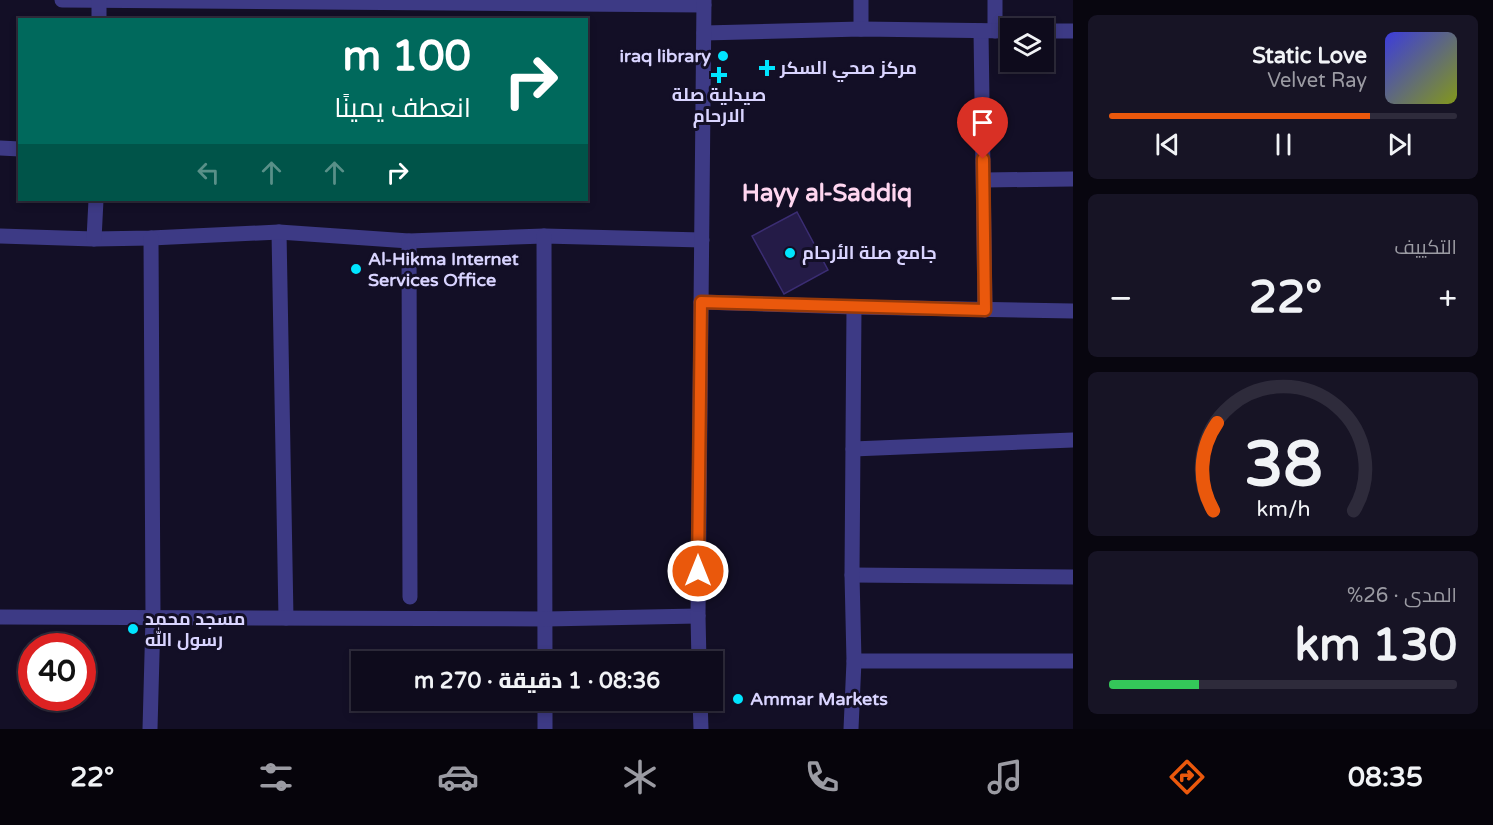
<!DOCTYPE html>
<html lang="ar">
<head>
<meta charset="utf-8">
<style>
  :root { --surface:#0e0b1c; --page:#171425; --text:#f1f3f6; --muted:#9b9ba3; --line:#2e2b3b; --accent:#ea580c }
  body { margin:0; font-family:"Varela Round",Cairo,sans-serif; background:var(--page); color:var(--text); direction:rtl; height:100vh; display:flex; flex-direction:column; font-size:22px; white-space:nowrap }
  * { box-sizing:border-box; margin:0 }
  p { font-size:20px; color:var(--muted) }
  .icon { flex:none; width:33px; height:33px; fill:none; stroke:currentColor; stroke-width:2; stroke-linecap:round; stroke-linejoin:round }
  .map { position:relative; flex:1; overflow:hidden; direction:ltr }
  .details { display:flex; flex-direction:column; gap:15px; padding:15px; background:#08060f; width:420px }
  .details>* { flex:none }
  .banner { position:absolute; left:18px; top:18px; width:570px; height:183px; border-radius:0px; box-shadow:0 3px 9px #0003,0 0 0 2px var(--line); direction:rtl; background:#00695c; color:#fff; overflow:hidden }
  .buttons { position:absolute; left:1000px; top:18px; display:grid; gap:12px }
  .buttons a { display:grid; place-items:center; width:54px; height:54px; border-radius:0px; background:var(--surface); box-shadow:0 3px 9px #0003,0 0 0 2px var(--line); font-size:30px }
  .speed { position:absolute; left:18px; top:633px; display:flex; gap:12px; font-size:30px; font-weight:700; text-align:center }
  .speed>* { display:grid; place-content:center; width:78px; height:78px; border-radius:50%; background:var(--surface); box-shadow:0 3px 9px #0003,0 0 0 2px var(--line); line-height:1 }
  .speed .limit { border:9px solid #d22; background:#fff; color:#111 }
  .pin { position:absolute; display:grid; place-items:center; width:51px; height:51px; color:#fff; margin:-62px -26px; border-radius:50% 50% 50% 0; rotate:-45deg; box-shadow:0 0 6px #0007 }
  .pin .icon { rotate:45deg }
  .me { position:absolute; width:66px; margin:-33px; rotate:0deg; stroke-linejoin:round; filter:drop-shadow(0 0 4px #0008) }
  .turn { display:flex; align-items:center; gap:21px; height:126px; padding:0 18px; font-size:27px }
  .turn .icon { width:78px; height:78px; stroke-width:2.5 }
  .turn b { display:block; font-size:42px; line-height:51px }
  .lanes { display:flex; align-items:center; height:57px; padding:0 18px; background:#0003; justify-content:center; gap:30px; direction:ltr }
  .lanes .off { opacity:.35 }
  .big { font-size:45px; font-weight:800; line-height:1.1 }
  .details .widget { flex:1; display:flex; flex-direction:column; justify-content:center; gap:9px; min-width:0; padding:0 21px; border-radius:9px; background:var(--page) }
  .details .dial { align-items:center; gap:0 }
  .dial svg { height:156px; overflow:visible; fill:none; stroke:var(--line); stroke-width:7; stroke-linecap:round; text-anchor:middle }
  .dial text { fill:var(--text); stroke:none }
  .song { display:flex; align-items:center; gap:18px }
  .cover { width:72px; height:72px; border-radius:9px; background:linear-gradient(135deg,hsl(240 70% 55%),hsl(70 70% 35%)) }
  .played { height:6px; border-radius:3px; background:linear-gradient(90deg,var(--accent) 75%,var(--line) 75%) }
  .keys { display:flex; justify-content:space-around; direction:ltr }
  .heat { display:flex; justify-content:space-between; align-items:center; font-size:33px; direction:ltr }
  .charge { height:9px; border-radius:4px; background:linear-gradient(90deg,#34c759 26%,var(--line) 0) }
  .trip { position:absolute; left:351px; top:651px; width:372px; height:60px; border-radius:0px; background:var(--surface); box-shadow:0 3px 9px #0003,0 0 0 2px var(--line); font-weight:800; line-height:60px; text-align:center; direction:rtl }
  .tabs { display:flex; height:96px; justify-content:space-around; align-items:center; background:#06040b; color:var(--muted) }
  .tabs .icon { width:42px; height:42px }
  .tabs .on { color:var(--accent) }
  .tabs b { font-size:27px; color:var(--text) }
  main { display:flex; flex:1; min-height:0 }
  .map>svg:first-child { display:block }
  .building { fill:#241b47; stroke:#3b2d73; stroke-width:1.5 }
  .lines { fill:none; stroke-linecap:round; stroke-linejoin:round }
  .minor { stroke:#3d3a85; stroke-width:15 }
  .route-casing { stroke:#983908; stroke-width:15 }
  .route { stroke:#ea580c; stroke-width:10 }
  .poi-dot { fill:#00e5ff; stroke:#130f26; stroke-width:2 }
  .labels { text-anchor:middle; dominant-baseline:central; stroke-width:6; stroke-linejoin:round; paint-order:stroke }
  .poi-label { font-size:18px; font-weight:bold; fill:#d9d4ff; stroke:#130f26; text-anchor:start }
  .district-label { font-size:24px; font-weight:bold; fill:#ffd6f0; stroke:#130f26 }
</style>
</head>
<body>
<main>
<section class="details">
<div class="widget">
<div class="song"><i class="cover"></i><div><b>Static Love</b><p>Velvet Ray</p></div></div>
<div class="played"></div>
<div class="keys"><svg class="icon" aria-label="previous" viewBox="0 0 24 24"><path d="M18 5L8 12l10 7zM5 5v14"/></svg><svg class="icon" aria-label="pause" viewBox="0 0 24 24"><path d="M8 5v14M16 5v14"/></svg><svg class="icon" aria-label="next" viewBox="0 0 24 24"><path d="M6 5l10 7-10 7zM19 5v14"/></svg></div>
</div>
<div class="widget"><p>التكييف</p>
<div class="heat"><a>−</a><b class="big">22°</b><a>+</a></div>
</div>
<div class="widget dial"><svg viewBox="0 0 100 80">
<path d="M14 69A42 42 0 1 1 86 69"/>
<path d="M14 69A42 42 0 0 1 16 24" stroke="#ea580c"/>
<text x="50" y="56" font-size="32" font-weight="700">38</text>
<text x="50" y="72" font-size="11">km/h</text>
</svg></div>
<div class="widget"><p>المدى · 26%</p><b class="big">130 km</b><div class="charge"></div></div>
</section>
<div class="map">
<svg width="1073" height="729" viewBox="0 0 1073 729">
  <rect width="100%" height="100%" fill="#130f26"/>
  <path class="building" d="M 797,212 L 828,270 L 784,294 L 752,236 Z"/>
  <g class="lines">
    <g class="minor">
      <path d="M 62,0 L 704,5"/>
      <path d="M 861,0 L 861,29"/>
      <path d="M 995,0 L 995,31"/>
      <path d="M 99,20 L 99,1"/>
      <path d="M 981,31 L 985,310"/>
      <path d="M 1044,31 L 1073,31"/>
      <path d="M 704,33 L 861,29 L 1011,31"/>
      <path d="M 0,148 L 20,149"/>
      <path d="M 984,180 L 1073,179"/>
      <path d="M 279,232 L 286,618"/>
      <path d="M 0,236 L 94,239 L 151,238 L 279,232 L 409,241 L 544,236 L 702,240"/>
      <path d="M 544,236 L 545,662"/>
      <path d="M 94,239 L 96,200"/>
      <path d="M 409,241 L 410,597"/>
      <path d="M 701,302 L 854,307 L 1073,311"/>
      <path d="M 853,449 L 1073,440"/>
      <path d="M 852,575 L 1073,577"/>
      <path d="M 0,617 L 546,619 L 698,616"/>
      <path d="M 854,661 L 1073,661"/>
      <path d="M 699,662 L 698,616 L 704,0"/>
      <path d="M 700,700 L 701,729"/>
      <path d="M 150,729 L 153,618 L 151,238"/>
      <path d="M 545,729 L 545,700"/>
      <path d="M 851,729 L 854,661 L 852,575 L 854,307"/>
    </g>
  </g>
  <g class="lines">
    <g class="route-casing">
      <path id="route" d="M 698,571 L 701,302 L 985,310 L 983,159"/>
    </g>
    <use href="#route" class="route"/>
  </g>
  <g class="poi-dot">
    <circle cx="723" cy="56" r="6"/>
    <path d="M764 59h6v6h6v6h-6v6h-6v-6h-6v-6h6z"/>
    <path d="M716 66h6v6h6v6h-6v6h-6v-6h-6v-6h6z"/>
    <circle cx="790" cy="253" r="6"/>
    <circle cx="356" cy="269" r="6"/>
    <circle cx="133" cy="629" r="6"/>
    <circle cx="738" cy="699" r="6"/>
  </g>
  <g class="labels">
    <g class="poi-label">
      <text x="711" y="56" text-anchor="end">iraq library</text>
      <text x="780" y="68">مركز صحي السكر</text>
      <text x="719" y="95" text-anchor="middle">صيدلية صلة<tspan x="719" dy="21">الارحام</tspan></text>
      <text x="802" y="253">جامع صلة الأرحام</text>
      <text x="368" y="259">Al-Hikma Internet<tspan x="368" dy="21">Services Office</tspan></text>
      <text x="145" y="619">مسجد محمد<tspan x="145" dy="21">رسول الله</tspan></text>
      <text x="750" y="699">Ammar Markets</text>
    </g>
    <g class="district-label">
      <text x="827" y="193">Hayy al-Saddiq</text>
    </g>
  </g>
</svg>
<div class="buttons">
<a><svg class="icon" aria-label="layers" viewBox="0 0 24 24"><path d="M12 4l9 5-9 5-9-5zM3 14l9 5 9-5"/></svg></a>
</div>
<div class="speed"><div class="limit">40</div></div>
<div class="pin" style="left:983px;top:159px;background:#d93025"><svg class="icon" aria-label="arrive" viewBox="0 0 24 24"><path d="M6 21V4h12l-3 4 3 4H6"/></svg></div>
<svg class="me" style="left:698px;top:571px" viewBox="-20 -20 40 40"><circle r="17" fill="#ea580c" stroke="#fff" stroke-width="3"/><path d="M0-11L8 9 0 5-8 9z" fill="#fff"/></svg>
<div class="trip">08:36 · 1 دقيقة · 270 m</div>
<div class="banner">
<div class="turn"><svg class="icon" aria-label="right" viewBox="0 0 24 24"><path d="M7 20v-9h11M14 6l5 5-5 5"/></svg><div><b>100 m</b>انعطف يمينًا</div></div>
<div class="lanes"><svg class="icon off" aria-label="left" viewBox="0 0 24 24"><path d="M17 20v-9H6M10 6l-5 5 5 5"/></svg><svg class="icon off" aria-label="ahead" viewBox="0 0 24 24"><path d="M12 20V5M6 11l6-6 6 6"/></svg><svg class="icon off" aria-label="ahead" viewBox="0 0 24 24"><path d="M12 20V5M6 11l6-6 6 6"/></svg><svg class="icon" aria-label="right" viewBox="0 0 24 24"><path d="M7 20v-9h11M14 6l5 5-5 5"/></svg></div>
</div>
</div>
</main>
<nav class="tabs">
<b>08:35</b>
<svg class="icon on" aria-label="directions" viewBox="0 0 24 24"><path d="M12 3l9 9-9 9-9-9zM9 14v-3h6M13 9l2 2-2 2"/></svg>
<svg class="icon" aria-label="music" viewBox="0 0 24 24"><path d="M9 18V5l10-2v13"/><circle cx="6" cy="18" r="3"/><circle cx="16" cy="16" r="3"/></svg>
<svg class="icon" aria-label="phone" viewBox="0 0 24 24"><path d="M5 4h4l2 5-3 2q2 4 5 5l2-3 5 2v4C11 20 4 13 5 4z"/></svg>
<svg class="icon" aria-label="climate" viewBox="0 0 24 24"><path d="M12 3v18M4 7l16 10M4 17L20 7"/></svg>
<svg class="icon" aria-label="car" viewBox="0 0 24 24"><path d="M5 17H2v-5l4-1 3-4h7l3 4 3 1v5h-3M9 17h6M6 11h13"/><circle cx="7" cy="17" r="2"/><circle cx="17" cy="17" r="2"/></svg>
<svg class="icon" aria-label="filters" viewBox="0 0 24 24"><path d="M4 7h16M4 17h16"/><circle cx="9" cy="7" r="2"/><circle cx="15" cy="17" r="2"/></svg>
<b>22°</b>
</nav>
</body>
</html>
